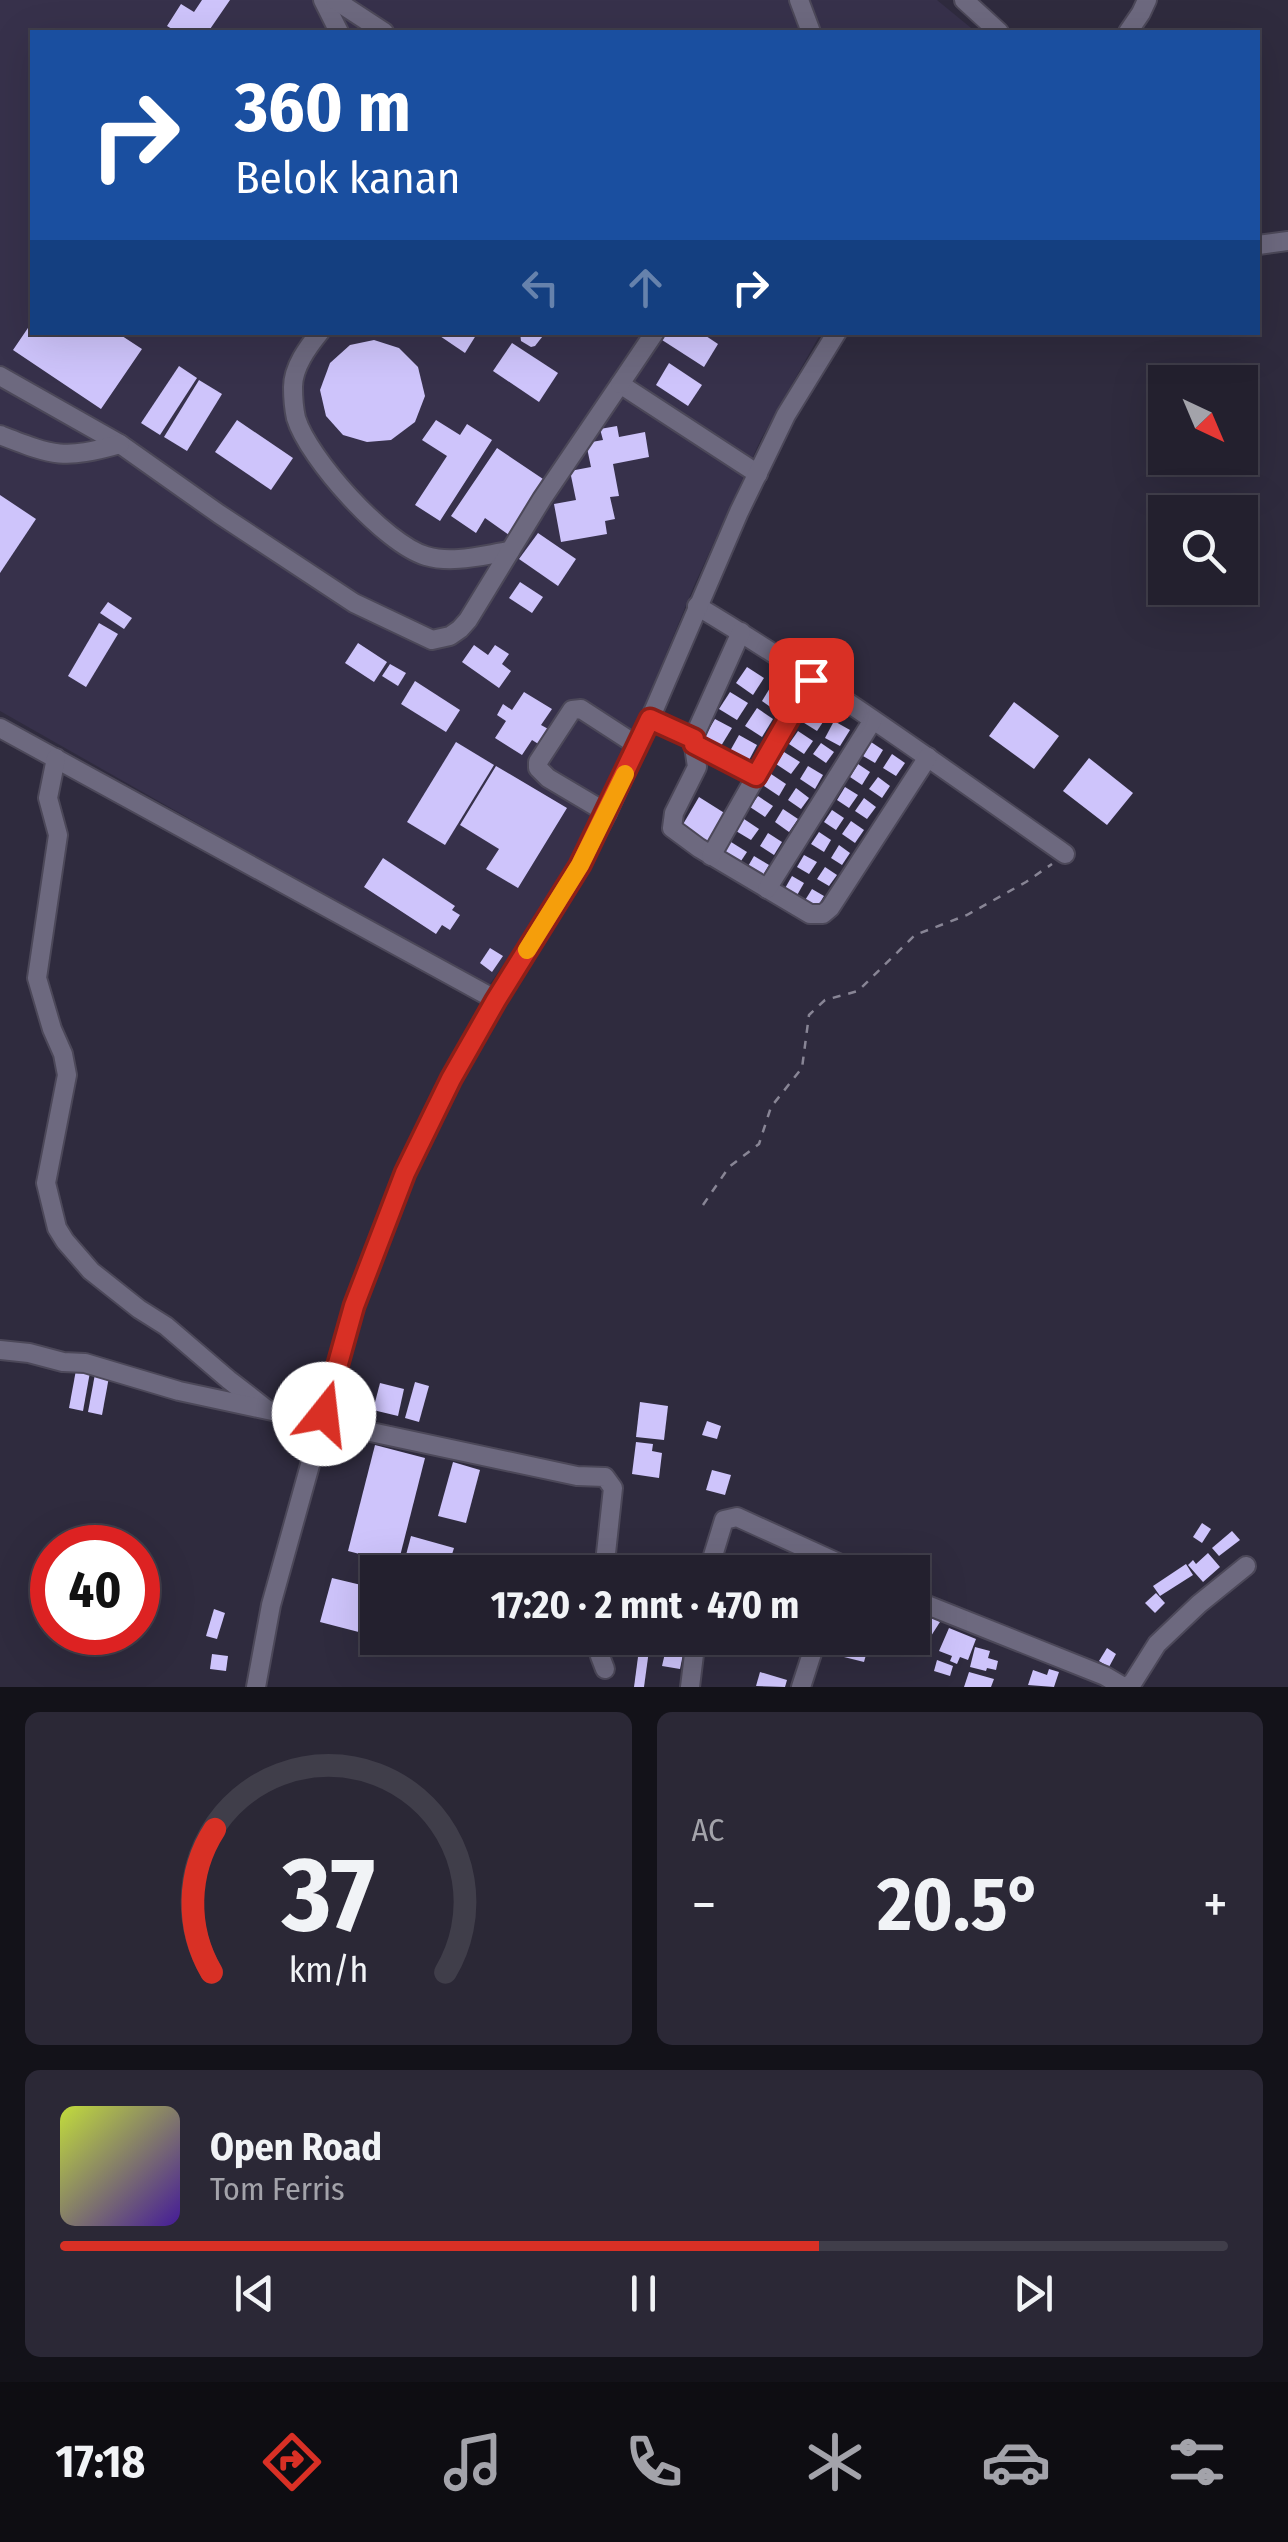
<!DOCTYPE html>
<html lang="id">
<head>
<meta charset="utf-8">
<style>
  :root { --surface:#23202e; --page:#2b2836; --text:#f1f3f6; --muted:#a3a3aa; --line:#403e4a; --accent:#d93025 }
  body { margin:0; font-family:"Fira Sans Condensed",sans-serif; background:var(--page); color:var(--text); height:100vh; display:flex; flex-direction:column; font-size:38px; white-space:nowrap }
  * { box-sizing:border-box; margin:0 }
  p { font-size:32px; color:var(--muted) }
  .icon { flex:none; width:55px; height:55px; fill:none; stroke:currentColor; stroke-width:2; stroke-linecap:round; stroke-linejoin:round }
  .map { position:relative; height:1687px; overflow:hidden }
  .details { display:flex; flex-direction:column; gap:25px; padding:25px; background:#131219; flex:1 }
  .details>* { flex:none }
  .banner { position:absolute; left:30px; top:30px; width:1230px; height:305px; border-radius:0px; box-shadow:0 10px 40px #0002,0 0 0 2px var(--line); background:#1a4fa0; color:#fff; overflow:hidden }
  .needle { width:65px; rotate:136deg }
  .controls { position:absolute; left:1148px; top:365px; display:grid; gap:20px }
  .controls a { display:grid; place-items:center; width:110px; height:110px; border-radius:0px; background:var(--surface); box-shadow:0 10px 40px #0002,0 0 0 2px var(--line); font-size:50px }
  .speed { position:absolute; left:30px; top:1525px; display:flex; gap:20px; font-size:50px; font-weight:700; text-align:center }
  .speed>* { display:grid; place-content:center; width:130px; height:130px; border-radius:50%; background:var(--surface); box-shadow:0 10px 40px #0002,0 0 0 2px var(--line); line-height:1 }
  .speed .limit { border:15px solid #d22; background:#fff; color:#111 }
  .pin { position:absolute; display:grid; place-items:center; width:85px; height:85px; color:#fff; margin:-42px; border-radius:20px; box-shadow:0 5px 15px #0006 }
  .me { position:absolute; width:110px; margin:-55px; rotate:16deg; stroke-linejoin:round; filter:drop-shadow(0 0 8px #0008) }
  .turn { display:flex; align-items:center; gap:35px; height:210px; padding:0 40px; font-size:45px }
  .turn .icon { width:130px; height:130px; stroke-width:2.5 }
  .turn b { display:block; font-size:70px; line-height:85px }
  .lanes { display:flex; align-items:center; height:95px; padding:0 40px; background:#0003; justify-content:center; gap:50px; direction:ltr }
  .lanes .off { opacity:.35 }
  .big { font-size:75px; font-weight:700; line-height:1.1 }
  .details .card { flex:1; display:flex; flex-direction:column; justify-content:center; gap:15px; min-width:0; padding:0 35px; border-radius:15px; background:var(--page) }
  .details .dial { align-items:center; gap:0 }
  .dial svg { height:260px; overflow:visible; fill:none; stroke:var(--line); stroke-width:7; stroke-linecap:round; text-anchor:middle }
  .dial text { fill:var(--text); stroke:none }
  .song { display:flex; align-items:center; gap:30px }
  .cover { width:120px; height:120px; border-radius:15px; background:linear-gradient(135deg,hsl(70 70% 55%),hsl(260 70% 35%)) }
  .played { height:10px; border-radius:5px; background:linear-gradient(90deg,var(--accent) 65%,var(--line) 65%) }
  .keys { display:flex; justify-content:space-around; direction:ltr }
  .heat { display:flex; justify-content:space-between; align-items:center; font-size:55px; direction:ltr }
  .details .tiles { flex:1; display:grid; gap:25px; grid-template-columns:1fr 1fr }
  .card:last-child { grid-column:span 2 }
  .trip { position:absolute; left:360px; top:1555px; width:570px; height:100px; border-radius:0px; background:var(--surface); box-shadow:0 10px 40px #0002,0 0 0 2px var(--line); font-weight:700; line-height:100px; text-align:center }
  .menu { display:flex; height:160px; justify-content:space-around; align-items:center; background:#0e0d12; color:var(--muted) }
  .menu .icon { width:70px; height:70px }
  .menu .on { color:var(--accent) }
  .menu b { font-size:45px; color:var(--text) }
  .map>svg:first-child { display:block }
  .built { fill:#37314b }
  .building { fill:#cec4fb }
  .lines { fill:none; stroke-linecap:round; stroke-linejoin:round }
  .minor-casing { stroke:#4c4859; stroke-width:22 }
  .path { stroke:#888595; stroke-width:2.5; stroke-dasharray:8 8; stroke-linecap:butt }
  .minor { stroke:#6d697f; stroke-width:18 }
  .route-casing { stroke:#8d1f18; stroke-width:25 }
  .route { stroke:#d93025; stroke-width:18 }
  .slow { stroke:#f59e0b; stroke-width:18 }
</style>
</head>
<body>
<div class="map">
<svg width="1288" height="1687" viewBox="0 0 1288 1687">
  <rect width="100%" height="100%" fill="#2f2b3e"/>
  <path class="built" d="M 0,0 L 937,0 L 976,32 L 32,32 L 32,332 L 821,333 L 761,439 L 694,586 L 637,724 L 588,830 L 537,917 L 487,988 L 0,711 Z"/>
  <g class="building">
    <path d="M 202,0 L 230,0 L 208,32 L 177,32 L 167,26 L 181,4 L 194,12 Z"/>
    <path d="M 32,322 L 32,332 L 116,332 L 142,349 L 101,409 L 13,350 Z"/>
    <path d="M 434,332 L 478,332 L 465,353 Z"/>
    <path d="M 520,332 L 546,332 L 535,346 L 531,347 L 521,341 Z"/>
    <path d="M 667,332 L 700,332 L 718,344 L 704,367 L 662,340 Z"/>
    <path d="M 374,340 L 399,348 L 418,367 L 425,396 L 415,422 L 391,440 L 367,442 L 343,435 L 326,416 L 320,390 L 330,363 L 350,345 Z"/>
    <path d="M 512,343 L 558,373 L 539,402 L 493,371 Z"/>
    <path d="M 669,363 L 702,385 L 688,406 L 656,385 Z"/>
    <path d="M 179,366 L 197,378 L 160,435 L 141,423 Z"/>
    <path d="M 199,380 L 222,394 L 187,451 L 164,437 Z"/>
    <path d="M 237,420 L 293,458 L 271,490 L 215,452 Z"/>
    <path d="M 436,420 L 460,435 L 467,424 L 492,440 L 440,521 L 415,505 L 447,456 L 422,440 Z"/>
    <path d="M 617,426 L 619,437 L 645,432 L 649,457 L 613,464 L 619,496 L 610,497 L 615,519 L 605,521 L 607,534 L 561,542 L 554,504 L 576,500 L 570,471 L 591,467 L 586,443 L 603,440 L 600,429 Z"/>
    <path d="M 497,448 L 546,481 L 509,535 L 485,518 L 476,533 L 451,516 Z"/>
    <path d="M 0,495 L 36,519 L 0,573 Z"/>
    <path d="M 538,533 L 576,559 L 558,586 L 519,559 Z"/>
    <path d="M 520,582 L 543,597 L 532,613 L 509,598 Z"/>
    <path d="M 108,602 L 132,618 L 124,629 L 100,613 Z"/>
    <path d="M 99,623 L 118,634 L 86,687 L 68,676 Z"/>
    <path d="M 358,643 L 387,662 L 374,682 L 345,663 Z"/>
    <path d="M 474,645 L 488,655 L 495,645 L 509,654 L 502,664 L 511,671 L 499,688 L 462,662 Z"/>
    <path d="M 390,664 L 406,673 L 398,686 L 382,676 Z"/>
    <path d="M 747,667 L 764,678 L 753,695 L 736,683 Z"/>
    <path d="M 415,681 L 460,710 L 446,732 L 401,704 Z"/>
    <path d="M 773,683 L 788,693 L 776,711 L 762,701 Z"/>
    <path d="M 524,692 L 552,709 L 541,725 L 550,730 L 540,745 L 532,740 L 522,755 L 495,738 L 506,721 L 497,715 L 503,704 L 512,710 Z"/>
    <path d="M 730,692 L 748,703 L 737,720 L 719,709 Z"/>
    <path d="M 1014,702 L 1059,736 L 1034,769 L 989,736 Z"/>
    <path d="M 812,706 L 827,716 L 817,731 L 801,721 Z"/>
    <path d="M 757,708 L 773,719 L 762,737 L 745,726 Z"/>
    <path d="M 715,719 L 732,728 L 721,746 L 705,736 Z"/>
    <path d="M 834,721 L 850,730 L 840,746 L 825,738 Z"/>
    <path d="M 798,731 L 813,741 L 804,754 L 789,744 Z"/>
    <path d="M 739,735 L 757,745 L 748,762 L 730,751 Z"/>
    <path d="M 456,742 L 494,765 L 445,845 L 407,822 Z"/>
    <path d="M 871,742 L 883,750 L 875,763 L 863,756 Z"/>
    <path d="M 821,743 L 834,752 L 826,763 L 813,754 Z"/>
    <path d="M 784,752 L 800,762 L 791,774 L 776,764 Z"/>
    <path d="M 892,754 L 905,763 L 896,776 L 883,768 Z"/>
    <path d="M 1089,758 L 1133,793 L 1107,825 L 1063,791 Z"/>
    <path d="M 858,764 L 870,772 L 862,785 L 850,777 Z"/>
    <path d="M 496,766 L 567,808 L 518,888 L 486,869 L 499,849 L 460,825 Z"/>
    <path d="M 808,766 L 823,775 L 815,789 L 800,779 Z"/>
    <path d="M 771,774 L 786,784 L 779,796 L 764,786 Z"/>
    <path d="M 878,777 L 890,786 L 882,798 L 869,789 Z"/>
    <path d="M 845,787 L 858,795 L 849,808 L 837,800 Z"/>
    <path d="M 796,788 L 809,798 L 801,809 L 788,800 Z"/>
    <path d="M 758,796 L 773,806 L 765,817 L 750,807 Z"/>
    <path d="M 699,797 L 726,814 L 709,842 L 682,826 Z"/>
    <path d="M 864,798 L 876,807 L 867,819 L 855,811 Z"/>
    <path d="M 783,809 L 798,819 L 789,832 L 775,822 Z"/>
    <path d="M 832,810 L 844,818 L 836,830 L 824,822 Z"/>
    <path d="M 744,819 L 759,829 L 751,840 L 736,831 Z"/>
    <path d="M 851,821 L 864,830 L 855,843 L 842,834 Z"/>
    <path d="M 819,832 L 831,840 L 824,852 L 811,844 Z"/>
    <path d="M 768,833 L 782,842 L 774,855 L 760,846 Z"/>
    <path d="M 731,842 L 747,852 L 739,864 L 723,854 Z"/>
    <path d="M 839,845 L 850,853 L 842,865 L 831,858 Z"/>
    <path d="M 804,855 L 817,862 L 809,874 L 797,867 Z"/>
    <path d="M 754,856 L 769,865 L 762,877 L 747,868 Z"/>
    <path d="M 383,858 L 455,906 L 452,910 L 460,915 L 450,930 L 442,925 L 436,934 L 364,887 Z"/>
    <path d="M 825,867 L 837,875 L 829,886 L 817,879 Z"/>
    <path d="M 792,876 L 804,883 L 796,897 L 784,890 Z"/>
    <path d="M 812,889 L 824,896 L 816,909 L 804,902 Z"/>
    <path d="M 490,948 L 503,956 L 492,972 L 480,963 Z"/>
    <path d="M 76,1370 L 90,1372 L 83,1411 L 69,1408 Z"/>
    <path d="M 95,1374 L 109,1377 L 102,1415 L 88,1412 Z"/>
    <path d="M 415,1382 L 429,1386 L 419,1422 L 405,1418 Z"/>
    <path d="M 380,1383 L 404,1389 L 398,1416 L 373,1410 Z"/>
    <path d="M 640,1402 L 668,1406 L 664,1440 L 636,1437 Z"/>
    <path d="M 707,1421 L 721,1426 L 717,1439 L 702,1435 Z"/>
    <path d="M 636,1442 L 653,1444 L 652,1451 L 662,1453 L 659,1478 L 632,1474 Z"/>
    <path d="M 375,1445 L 425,1458 L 398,1564 L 348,1551 Z"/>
    <path d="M 453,1462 L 480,1470 L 466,1523 L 438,1516 Z"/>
    <path d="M 712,1470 L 731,1475 L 725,1495 L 706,1490 Z"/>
    <path d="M 1202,1523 L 1211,1529 L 1202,1543 L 1193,1537 Z"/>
    <path d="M 1232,1531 L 1240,1540 L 1219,1556 L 1212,1548 Z"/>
    <path d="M 411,1536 L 454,1548 L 448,1567 L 406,1555 Z"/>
    <path d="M 1208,1553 L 1220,1567 L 1203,1582 L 1188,1565 L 1193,1560 L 1196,1564 Z"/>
    <path d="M 812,1557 L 833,1566 L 830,1572 L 816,1572 L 807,1569 Z"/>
    <path d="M 1186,1564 L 1193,1575 L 1160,1596 L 1153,1586 Z"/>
    <path d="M 332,1578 L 378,1589 L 378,1637 L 320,1622 Z"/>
    <path d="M 1156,1593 L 1165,1603 L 1155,1613 L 1145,1603 Z"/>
    <path d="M 214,1609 L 225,1613 L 217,1639 L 206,1636 Z"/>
    <path d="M 928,1615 L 940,1622 L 931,1636 L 920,1629 Z"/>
    <path d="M 949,1628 L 976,1639 L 968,1660 L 960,1657 L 957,1664 L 950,1661 L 952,1656 L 939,1651 Z"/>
    <path d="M 387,1638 L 426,1638 L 423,1648 Z"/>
    <path d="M 850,1639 L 869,1644 L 864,1662 L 844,1657 Z"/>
    <path d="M 668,1640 L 685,1644 L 680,1669 L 662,1666 Z"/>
    <path d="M 640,1642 L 650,1643 L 644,1687 L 634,1687 Z"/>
    <path d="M 975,1647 L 990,1651 L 988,1658 L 998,1661 L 996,1670 L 987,1668 L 986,1671 L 970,1667 Z"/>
    <path d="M 1107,1648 L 1116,1654 L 1109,1667 L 1099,1661 Z"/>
    <path d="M 212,1654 L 228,1656 L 226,1671 L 210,1669 Z"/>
    <path d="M 937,1660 L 953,1666 L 950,1676 L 934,1671 Z"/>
    <path d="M 1049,1669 L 1059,1672 L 1054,1687 L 1028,1685 L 1033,1670 L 1047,1675 Z"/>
    <path d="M 760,1672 L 787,1680 L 785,1687 L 756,1686 Z"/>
    <path d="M 969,1672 L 994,1679 L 991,1687 L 964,1687 Z"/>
  </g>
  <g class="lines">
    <g class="minor-casing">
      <g id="minor">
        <path d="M 323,0 L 339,32"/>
        <path d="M 335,0 L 384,32"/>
        <path d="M 799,0 L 811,32"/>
        <path d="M 964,0 L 999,32"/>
        <path d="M 1128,32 L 1141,13 L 1147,0"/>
        <path d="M 1258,245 L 1288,241"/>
        <path d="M 320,332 C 308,347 293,367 293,387 C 293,396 294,409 296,418 C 308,458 385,544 426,556 C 453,564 483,555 510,551"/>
        <path d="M 0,376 L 120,444 L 219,514 L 354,603 L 432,640 L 450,636 L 460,629 L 468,620 L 542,499 L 620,384 L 758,474"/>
        <path d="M 620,384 L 655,332"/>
        <path d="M 0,435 C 54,456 63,460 120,444"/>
        <path d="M 697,606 C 824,682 944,769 1065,854"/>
        <path d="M 650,719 L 693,739 L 697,767 L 674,813 L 672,828 L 699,848 L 810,914 L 823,914 L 830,908 L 928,757"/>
        <path d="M 0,728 L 496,1000"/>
        <path d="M 693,739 L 741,632"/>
        <path d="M 694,744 L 756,776"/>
        <path d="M 56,758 L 48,798 L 58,835 L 37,978 L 52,1029 L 63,1054 L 67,1075 L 46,1183 L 57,1228 L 65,1241 L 91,1271 L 139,1309 L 166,1326 L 229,1380 L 265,1408"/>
        <path d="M 607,813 L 548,778 L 538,768 L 538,762 L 572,710 L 581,709 L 638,746"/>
        <path d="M 711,856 L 811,679"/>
        <path d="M 767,889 L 873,720"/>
        <path d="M 0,1350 L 29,1353 L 63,1362 L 85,1363 L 179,1391 L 577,1476 L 605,1477 L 613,1488 L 604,1572"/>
        <path d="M 708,1572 L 724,1520 L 737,1517 L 858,1572"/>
        <path d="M 912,1599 L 1105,1676 L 1122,1686 L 1128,1686 L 1133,1682 L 1157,1644 L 1199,1604 L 1246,1566"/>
        <path d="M 597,1638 L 600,1656 L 605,1669"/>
        <path d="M 256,1687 L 271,1605 L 354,1307 L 405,1173 L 451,1079 L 496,1000 L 580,865 L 607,813 L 650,719 L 739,512 L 786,415 L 837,332"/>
        <path d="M 690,1687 L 696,1638"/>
        <path d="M 801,1687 L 817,1638"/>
      </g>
    </g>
    <path class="path" d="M 703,1205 L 729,1167 L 759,1144 L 771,1107 L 802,1068 L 809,1015 L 825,1000 L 858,991 L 915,935 L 967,915 L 1026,882 L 1052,864"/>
    <use href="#minor" class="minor"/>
  </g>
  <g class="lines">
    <g class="route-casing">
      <path id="route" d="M 324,1414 L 354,1306 L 405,1173 L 451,1079 L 496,1000 L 580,865 L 650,719 L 694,739 L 694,744 L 756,776 L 811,680"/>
    </g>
    <use href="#route" class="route"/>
    <path class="slow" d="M 527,950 L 580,865 L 625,774"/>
  </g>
</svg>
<div class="controls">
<a><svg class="needle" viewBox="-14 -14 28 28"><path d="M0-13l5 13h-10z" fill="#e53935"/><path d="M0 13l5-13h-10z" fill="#a3a3aa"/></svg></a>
<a><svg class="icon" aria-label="search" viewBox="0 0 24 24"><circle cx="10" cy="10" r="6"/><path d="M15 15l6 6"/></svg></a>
</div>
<div class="speed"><div class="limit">40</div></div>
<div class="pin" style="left:811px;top:680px;background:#d93025"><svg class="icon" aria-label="arrive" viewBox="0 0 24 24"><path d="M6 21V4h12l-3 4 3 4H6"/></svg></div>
<svg class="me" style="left:324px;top:1414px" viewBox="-20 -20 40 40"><circle r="19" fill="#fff"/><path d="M0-13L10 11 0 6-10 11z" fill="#d93025"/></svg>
<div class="trip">17:20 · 2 mnt · 470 m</div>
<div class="banner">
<div class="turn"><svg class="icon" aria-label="right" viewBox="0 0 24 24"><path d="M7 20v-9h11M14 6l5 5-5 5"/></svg><div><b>360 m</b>Belok kanan</div></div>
<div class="lanes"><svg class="icon off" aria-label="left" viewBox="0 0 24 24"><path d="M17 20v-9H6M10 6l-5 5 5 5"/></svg><svg class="icon off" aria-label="ahead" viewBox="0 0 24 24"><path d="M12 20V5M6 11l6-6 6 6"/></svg><svg class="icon" aria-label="right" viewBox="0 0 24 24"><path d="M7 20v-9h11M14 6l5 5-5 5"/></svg></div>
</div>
</div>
<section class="details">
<div class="tiles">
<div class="card dial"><svg viewBox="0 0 100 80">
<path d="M14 69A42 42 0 1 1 86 69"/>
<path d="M14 69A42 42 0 0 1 15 25" stroke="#d93025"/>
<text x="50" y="56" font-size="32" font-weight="700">37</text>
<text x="50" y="72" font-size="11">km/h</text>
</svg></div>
<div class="card"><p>AC</p>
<div class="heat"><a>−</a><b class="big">20.5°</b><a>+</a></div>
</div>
<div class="card">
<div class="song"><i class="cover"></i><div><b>Open Road</b><p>Tom Ferris</p></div></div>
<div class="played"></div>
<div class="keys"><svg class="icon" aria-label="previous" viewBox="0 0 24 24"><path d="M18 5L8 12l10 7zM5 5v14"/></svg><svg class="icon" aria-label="pause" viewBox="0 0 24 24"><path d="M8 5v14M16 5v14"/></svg><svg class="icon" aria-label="next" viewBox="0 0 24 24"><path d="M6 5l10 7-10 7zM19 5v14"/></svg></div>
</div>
</div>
</section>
<nav class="menu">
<b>17:18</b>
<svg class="icon on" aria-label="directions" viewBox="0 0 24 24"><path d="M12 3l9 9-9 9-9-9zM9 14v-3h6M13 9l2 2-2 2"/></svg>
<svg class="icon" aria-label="music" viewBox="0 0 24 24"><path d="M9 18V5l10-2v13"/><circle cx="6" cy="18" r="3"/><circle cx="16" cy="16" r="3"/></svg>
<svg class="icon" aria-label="phone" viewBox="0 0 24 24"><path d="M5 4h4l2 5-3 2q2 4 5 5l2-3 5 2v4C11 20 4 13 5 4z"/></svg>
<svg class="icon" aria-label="climate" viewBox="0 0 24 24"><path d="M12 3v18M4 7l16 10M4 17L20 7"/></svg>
<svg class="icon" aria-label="car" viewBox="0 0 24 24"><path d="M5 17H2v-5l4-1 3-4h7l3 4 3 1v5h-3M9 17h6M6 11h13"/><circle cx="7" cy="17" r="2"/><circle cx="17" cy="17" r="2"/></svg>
<svg class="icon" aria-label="filters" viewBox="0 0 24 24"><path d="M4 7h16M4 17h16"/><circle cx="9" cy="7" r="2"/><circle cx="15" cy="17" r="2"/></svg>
</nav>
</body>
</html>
